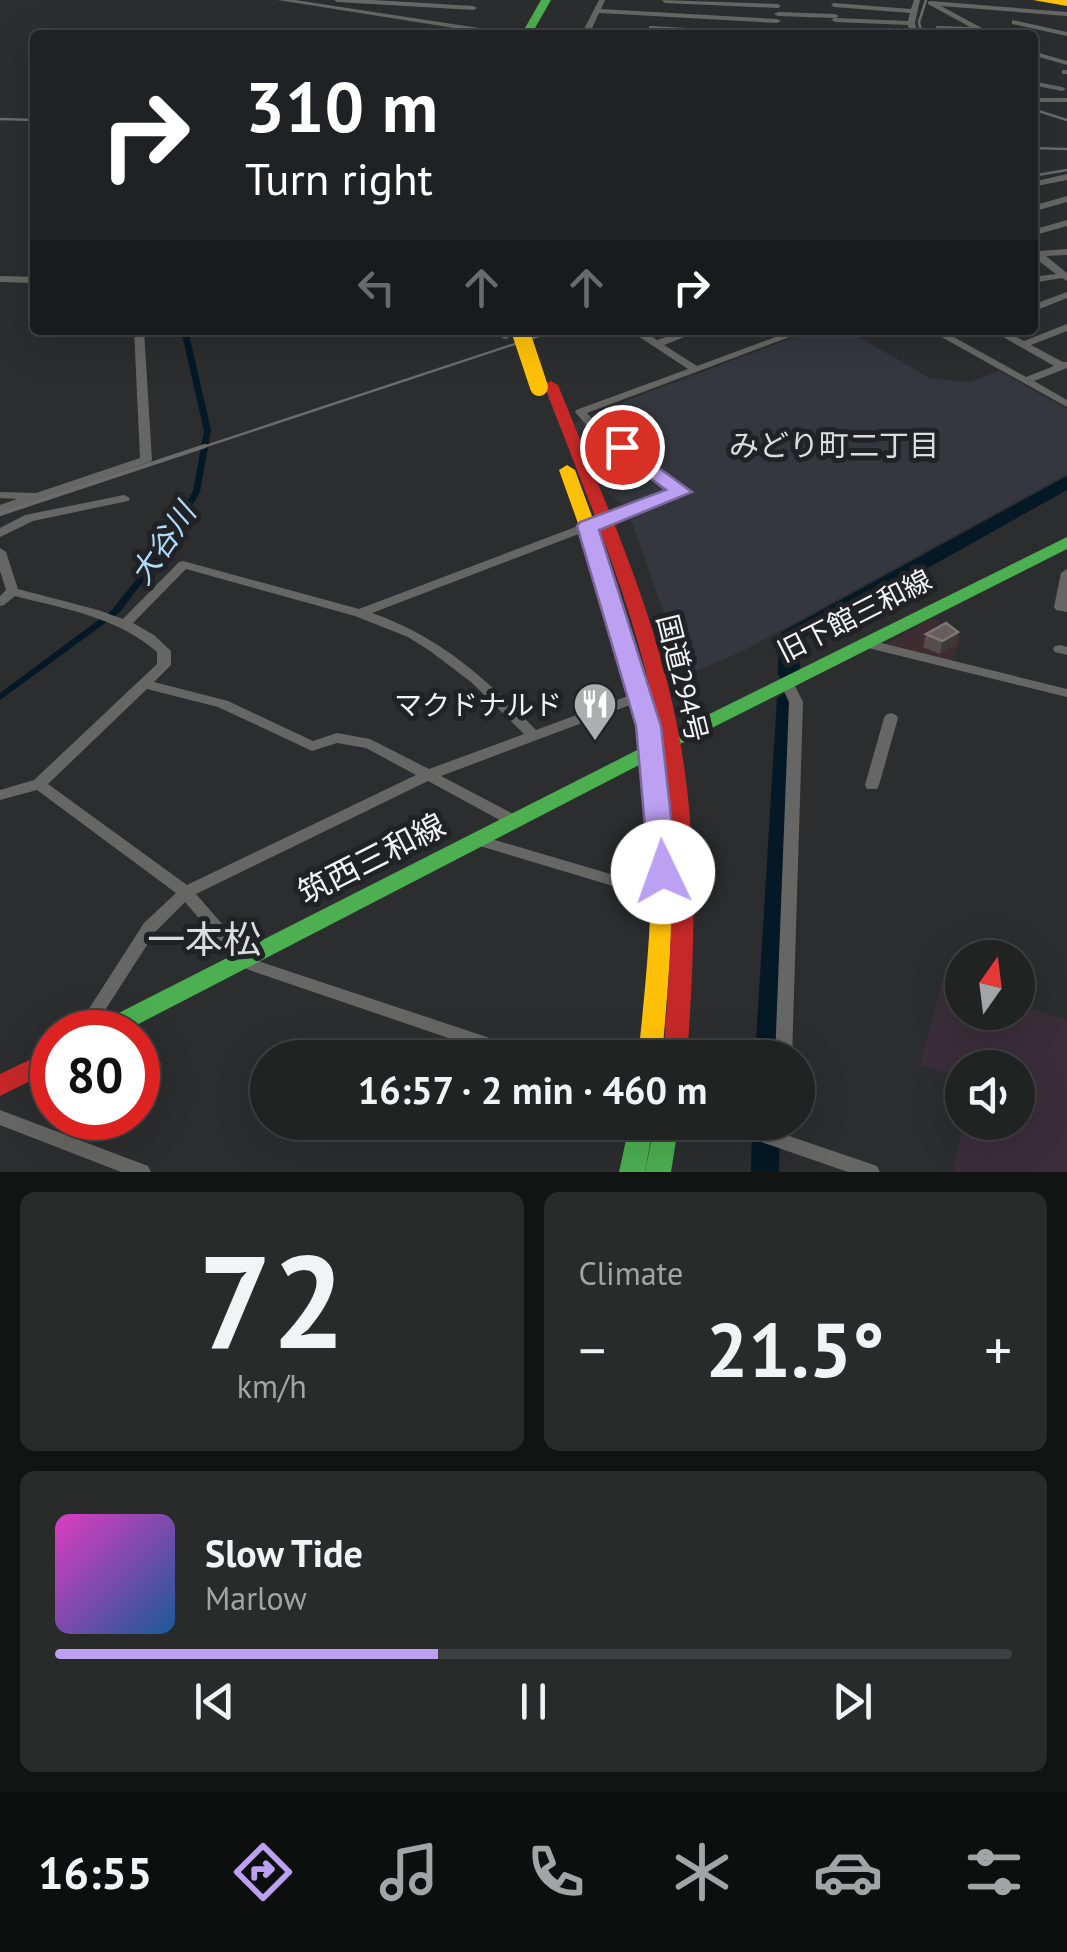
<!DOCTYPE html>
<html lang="en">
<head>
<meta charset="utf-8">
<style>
  :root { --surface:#212222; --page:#292a2a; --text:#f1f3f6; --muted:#a2a4a5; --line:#3e3f40; --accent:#bca0f2 }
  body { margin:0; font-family:"PT Sans","Noto Sans JP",sans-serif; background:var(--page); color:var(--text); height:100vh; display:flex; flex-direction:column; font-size:38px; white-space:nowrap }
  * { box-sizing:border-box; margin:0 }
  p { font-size:32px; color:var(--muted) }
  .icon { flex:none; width:55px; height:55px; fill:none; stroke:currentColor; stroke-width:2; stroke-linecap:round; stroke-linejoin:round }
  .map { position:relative; height:1172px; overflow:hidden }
  .details { display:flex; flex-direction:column; gap:20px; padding:20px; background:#121313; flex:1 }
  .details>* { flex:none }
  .hud { position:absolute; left:30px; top:30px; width:1008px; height:305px; border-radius:10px; box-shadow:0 10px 40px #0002,0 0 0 2px var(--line); background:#202124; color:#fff; overflow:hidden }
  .needle { width:65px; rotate:14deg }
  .fabs { position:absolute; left:945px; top:940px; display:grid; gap:20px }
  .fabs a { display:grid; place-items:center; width:90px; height:90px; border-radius:50%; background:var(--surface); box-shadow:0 10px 40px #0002,0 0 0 2px var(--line); font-size:50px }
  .speed { position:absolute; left:30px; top:1010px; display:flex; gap:20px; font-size:50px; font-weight:700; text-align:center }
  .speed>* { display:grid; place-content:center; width:130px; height:130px; border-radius:50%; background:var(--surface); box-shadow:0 10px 40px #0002,0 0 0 2px var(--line); line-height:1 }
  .speed .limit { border:15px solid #d22; background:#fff; color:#111 }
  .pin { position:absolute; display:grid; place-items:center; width:85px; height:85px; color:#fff; margin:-42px; border:5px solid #fff; border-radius:50%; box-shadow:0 2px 10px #0007 }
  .me { position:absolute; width:110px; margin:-55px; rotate:357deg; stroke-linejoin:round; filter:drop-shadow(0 0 8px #0008) }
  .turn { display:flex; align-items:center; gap:35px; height:210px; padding:0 50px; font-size:45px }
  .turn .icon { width:130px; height:130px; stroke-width:2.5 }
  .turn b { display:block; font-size:70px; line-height:85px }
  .lanes { display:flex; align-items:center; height:95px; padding:0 50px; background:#0003; justify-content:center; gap:50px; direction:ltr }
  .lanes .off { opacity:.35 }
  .big { font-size:75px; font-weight:600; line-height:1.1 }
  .details .card { flex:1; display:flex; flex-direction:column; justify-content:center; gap:15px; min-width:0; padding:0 35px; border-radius:15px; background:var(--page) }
  .details .dial { align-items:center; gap:0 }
  .dial b { font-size:130px; line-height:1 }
  .song { display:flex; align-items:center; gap:30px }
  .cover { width:120px; height:120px; border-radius:15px; background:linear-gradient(135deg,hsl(310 70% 55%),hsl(210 70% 35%)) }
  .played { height:10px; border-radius:5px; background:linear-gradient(90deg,var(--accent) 40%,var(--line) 40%) }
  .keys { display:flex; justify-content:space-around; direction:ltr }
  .heat { display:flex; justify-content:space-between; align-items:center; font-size:55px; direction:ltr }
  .details .tiles { flex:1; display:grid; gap:20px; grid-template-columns:1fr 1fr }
  .card:last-child { grid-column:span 2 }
  .trip { position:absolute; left:250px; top:1040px; width:565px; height:100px; border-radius:50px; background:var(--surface); box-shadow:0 10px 40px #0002,0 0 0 2px var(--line); font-weight:600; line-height:100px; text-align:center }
  .dock { display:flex; height:160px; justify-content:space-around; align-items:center; background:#0d0e0e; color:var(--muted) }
  .dock .icon { width:70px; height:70px }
  .dock .active { color:var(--accent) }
  .dock b { font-size:45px; color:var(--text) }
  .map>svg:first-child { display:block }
  .commercial { fill:#3d2d33 }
  .built { fill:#34373e }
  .education { fill:#3a2e39 }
  .water { fill:#041825 }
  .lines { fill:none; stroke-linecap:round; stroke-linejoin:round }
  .river { fill:#041825; fill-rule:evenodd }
  .street { fill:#666665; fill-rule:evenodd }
  .fast { fill:#4caf50; fill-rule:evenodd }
  .slow { fill:#ffc107; fill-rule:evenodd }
  .jam { fill:#c62828; fill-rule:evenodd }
  .rail-far1 { stroke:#6c6b6b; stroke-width:2.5 }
  .rail { stroke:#6c6b6b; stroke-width:4 }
  .slow-bridge { stroke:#ffc107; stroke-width:18 }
  .wall { fill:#554d4b }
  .shaded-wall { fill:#3d3838 }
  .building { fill:#665e5d; stroke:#7c7675; stroke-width:2.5 }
  .route { fill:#bca0f2; stroke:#7a689d; stroke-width:2.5 }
  .labels { text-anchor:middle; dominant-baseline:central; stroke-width:10; stroke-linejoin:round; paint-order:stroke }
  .street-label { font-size:28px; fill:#f3f3f5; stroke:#212225 }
  .poi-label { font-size:28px; fill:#f3f3f5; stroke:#212225; text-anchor:end }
  .neighbourhood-label { font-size:30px; fill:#dadcdf; stroke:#212225 }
  .water-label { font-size:30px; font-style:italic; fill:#aedbf7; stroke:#212225 }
  .near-street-label { font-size:32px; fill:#f3f3f5; stroke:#212225 }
  .near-quarter-label { font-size:38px; fill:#dadcdf; stroke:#212225 }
</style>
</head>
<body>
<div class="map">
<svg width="1067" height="1172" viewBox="0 0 1067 1172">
  <rect width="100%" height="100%" fill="#2c2d2e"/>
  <path class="commercial" d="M 933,618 L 961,636 L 952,662 L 881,646 Z"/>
  <path class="built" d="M 813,330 L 847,330 L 930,378 L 969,382 L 999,371 L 1067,409 L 1067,474 L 741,652 L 686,675 L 626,506 L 600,488 L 574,424 L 596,412 Z"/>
  <path class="education" d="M 942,983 L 962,989 L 962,1012 L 1018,1012 L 1018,1005 L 1067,1020 L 1067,1172 L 953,1172 L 964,1123 L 1018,1122 L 1018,1068 L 962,1068 L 962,1079 L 920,1065 Z"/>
  <path class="water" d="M 181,330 L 188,330 L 211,430 L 200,492 L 161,559 L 119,613 L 0,700 L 0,693 L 112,610 L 153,558 L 193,491 L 204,431 Z"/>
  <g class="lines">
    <g class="river">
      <path d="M 1067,476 L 1067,490 L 799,640 L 800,674 L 797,679 L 781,679 L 778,674 L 779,637 L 782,632 Z"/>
      <path d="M 788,691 L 799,698 L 783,1058 L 755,1058 L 777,698 Z"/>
      <path d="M 752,1122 L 780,1122 L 779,1172 L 751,1172 Z"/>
    </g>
    <g class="street">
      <path d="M 278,0 L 295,0 L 512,33 L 516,35 L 498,35 Z"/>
      <path d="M 334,0 L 373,0 L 474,6 L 477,8 L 474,10 L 337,2 Z"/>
      <path d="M 599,0 L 605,0 L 601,9 L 777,19 L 781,21 L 777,23 L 599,13 L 589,35 L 581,35 Z"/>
      <path d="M 662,0 L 778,4 L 781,6 L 778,8 L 665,3 Z"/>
      <path d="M 914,0 L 920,0 L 915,23 L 918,35 L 910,35 L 908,25 L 835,22 L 831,20 L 834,18 L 778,16 L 774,14 L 778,12 L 835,14 L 839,16 L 836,18 L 908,21 L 910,13 L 834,7 L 831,5 L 834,3 L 911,9 Z"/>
      <path d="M 930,1 L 1067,12 L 1067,16 L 941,6 L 995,35 L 986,35 L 978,31 L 943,30 L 945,35 L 937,35 L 936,26 L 970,27 L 928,4 L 928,2 Z"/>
      <path d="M 1012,20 L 1067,32 L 1067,36 L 1012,24 Z"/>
      <path d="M 652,26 L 773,33 L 777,35 L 736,35 L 649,30 L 649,26 Z"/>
      <path d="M 1032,51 L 1067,61 L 1067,65 L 1032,55 Z"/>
      <rect x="1062" y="70" width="5" height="4"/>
      <path d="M 1032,81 L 1062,87 L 1066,89 L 1062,91 L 1032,85 Z"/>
      <rect x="1032" y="98" width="35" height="4"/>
      <path d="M 1067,174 L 1067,180 L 1032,187 L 1032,182 Z"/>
      <path d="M 1067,196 L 1067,202 L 1032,212 L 1032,206 Z"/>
      <path d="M 1067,220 L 1067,226 L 1032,236 L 1032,230 Z"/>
      <path d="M 1032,246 L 1040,251 L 1067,249 L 1067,255 L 1046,256 L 1067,273 L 1067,281 L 1062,278 L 1032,283 L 1032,277 L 1056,274 L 1032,256 Z"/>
      <path d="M 0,276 L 35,277 L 35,283 L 0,282 Z"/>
      <path d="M 1067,292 L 1067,298 L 1032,312 L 1032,305 Z"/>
      <path d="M 1067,324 L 1067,331 L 1031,345 L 1063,362 L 1067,362 L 1067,368 L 1034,381 L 1067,400 L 1067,407 L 929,330 L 941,330 L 1026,377 L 1054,366 L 991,330 L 1003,330 L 1024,341 Z"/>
      <path d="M 134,330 L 144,330 L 152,460 L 150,462 L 0,513 L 0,505 L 17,499 L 0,498 L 0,492 L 36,493 L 140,458 Z"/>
      <path d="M 500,330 L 510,330 L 511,336 L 506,339 L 502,338 Z"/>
      <path d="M 629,330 L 641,330 L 657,340 L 687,330 L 702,330 L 664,345 L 697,366 L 794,330 L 808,330 L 587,413 L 596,423 L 686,489 L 688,491 L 686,493 L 372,613 C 441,637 486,679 536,730 L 636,693 L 646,693 L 648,696 L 646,699 L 441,776 L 519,817 L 521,821 L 519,825 L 509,825 L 428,781 L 196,894 L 250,956 L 261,962 L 535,1053 L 537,1058 L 507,1058 L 249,970 L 238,964 L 185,902 L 156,931 L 91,1032 L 74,1032 L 144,923 L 176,893 L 37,790 L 0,800 L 0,790 L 34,780 L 157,664 L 157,652 C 117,617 65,609 15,596 L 4,605 L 0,606 L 0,596 L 6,590 L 0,571 L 0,548 L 6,552 L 18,589 L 98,610 L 123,619 L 179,562 L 183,561 L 359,609 L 673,490 L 588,427 L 575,412 L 576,410 L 688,369 ZM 186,569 L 355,616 L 408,637 L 430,651 L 471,682 L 524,734 L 429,769 L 370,739 L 337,733 L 313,741 L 228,701 L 154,682 L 171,665 L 171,651 L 154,635 L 133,623 ZM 147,689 L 218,707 L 312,751 L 337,743 L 366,748 L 416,775 L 187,885 L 48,784 Z"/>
      <path d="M 124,495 L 128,497 L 130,499 L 128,501 L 33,521 L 0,537 L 0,528 L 25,515 Z"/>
      <path d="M 1067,569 L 1067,612 L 1056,610 L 1054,607 L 1061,573 Z"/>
      <path d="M 865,639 L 1067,689 L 1067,697 L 860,646 L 858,643 L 860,640 Z"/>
      <path d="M 1060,645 L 1067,647 L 1067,655 L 1055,652 L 1053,649 L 1055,646 Z"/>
      <path d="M 787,679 L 792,680 L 803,702 L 792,1058 L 775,1058 L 789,702 L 780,683 Z"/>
      <path d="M 891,713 L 896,715 L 898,718 L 879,785 L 877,789 L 867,789 L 865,785 L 884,718 L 886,715 Z"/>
      <path d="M 478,835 L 668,891 L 671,895 L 668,899 L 663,901 L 473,844 L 471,840 L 473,836 Z"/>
      <path d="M 0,1110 L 148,1166 L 151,1172 L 121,1172 L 0,1125 Z"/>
      <path d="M 715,1122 L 748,1122 L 877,1166 L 880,1172 L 848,1172 L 718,1127 Z"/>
    </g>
    <g class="fast">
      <path d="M 541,0 L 551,0 L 531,35 L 521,35 Z"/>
      <path d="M 1067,537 L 1067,549 L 670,749 L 123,1032 L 91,1032 L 95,1025 L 655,741 Z"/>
      <path d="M 630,1122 L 654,1122 L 645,1172 L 619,1172 Z"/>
      <path d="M 655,1122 L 679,1122 L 671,1172 L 645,1172 Z"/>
    </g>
    <g class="slow">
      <path d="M 1033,0 L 1067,0 L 1067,6 Z"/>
      <path d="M 567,465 L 575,470 C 614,577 657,685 669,799 C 678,885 669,972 662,1058 L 638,1058 C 647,972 656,885 649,799 C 638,685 597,577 559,470 Z"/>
    </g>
    <g class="jam">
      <path d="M 551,381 L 558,385 C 603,498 655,610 678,730 C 699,838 695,949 687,1058 L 663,1058 C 672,949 678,839 659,731 C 637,611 587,498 544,385 Z"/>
      <path d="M 52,1049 L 52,1070 L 0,1096 L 0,1074 Z"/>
    </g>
    <g class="rail-far1">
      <path d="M 922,35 L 919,22 L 926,0"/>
      <path d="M 1032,109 L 1067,120"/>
      <path d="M 0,119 L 35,120"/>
      <path d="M 1032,148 L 1067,149"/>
      <path d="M 1032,176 L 1067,170"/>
      <path d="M 197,449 L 557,330"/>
    </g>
    <path class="rail" d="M 0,514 L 205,446"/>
    <path class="slow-bridge" d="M 520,330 L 539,387"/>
  </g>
  <path class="wall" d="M 958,632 L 956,645 L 940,654 L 923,647 L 926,634 Z"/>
  <path class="shaded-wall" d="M 958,632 L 956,645 L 940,654 L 942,641 Z"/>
  <path class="building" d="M 946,623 L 958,632 L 942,641 L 926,634 Z"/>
  <path class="route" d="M 622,441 L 692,492 L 599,530 L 661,726 L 677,872 L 673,880 L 653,880 L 649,872 L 636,726 L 577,526 L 580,522 L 666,490 L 615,452 L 615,443 Z"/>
  <defs>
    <g id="restaurant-pin" transform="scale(2.25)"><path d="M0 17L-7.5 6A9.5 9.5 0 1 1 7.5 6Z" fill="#adaeaf" stroke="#212225"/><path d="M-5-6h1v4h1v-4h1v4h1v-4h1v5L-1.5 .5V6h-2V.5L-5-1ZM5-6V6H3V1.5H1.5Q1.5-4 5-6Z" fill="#fff"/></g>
  </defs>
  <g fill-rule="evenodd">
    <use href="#restaurant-pin" x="595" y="704"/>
  </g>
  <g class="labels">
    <g class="street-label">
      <text transform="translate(854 615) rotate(-27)">旧下館三和線</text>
      <text transform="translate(683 678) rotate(76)">国道294号</text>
    </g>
    <g class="poi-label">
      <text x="562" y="704">マクドナルド</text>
    </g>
    <g class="neighbourhood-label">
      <text x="834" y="444">みどり町二丁目</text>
    </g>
    <g class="water-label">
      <text transform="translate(162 543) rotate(-56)">大谷川</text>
    </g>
    <g class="near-street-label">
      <text transform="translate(371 858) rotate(-27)">筑西三和線</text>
    </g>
    <g class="near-quarter-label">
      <text x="204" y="938">一本松</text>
    </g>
  </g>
</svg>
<div class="fabs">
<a><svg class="needle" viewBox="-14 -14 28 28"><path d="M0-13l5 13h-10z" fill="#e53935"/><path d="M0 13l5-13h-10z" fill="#a2a4a5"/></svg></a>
<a><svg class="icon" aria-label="sound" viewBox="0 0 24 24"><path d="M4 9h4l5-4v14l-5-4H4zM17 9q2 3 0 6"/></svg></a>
</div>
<div class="speed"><div class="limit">80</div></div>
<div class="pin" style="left:622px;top:447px;background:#d93025"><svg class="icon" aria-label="arrive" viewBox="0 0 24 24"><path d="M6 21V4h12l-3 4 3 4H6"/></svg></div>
<svg class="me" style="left:663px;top:872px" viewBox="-20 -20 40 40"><circle r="19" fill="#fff"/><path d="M0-13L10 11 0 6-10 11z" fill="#bca0f2"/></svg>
<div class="trip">16:57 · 2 min · 460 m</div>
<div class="hud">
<div class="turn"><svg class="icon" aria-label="right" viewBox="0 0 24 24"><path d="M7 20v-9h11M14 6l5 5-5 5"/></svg><div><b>310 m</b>Turn right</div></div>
<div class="lanes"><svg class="icon off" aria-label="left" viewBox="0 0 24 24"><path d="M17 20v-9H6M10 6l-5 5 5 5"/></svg><svg class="icon off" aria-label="ahead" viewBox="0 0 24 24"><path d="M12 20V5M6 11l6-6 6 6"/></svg><svg class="icon off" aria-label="ahead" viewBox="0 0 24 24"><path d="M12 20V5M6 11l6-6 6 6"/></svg><svg class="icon" aria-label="right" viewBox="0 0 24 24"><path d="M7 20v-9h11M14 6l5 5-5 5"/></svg></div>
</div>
</div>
<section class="details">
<div class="tiles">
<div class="card dial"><b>72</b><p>km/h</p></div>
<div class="card"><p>Climate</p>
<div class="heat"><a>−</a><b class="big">21.5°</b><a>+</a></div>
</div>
<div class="card">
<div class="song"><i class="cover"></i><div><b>Slow Tide</b><p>Marlow</p></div></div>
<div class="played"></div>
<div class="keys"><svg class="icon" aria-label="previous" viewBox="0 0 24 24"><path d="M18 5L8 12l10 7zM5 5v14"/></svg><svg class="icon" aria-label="pause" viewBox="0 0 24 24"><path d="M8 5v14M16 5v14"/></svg><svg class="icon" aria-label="next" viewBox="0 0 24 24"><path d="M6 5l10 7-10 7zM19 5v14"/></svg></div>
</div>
</div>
</section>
<nav class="dock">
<b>16:55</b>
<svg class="icon active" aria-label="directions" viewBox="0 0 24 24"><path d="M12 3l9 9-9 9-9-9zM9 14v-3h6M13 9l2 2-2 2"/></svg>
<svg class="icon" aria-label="music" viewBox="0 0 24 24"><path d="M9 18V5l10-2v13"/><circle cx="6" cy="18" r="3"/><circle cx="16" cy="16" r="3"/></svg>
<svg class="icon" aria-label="phone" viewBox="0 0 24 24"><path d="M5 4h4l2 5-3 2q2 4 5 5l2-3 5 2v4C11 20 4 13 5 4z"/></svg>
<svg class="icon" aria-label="climate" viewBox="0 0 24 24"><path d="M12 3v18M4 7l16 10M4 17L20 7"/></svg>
<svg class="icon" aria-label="car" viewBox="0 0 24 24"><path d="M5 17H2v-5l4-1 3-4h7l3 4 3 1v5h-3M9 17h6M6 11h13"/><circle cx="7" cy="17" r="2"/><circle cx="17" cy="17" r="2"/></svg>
<svg class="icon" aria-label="filters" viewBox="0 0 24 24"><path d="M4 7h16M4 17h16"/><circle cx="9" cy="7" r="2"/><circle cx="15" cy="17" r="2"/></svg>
</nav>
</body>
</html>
